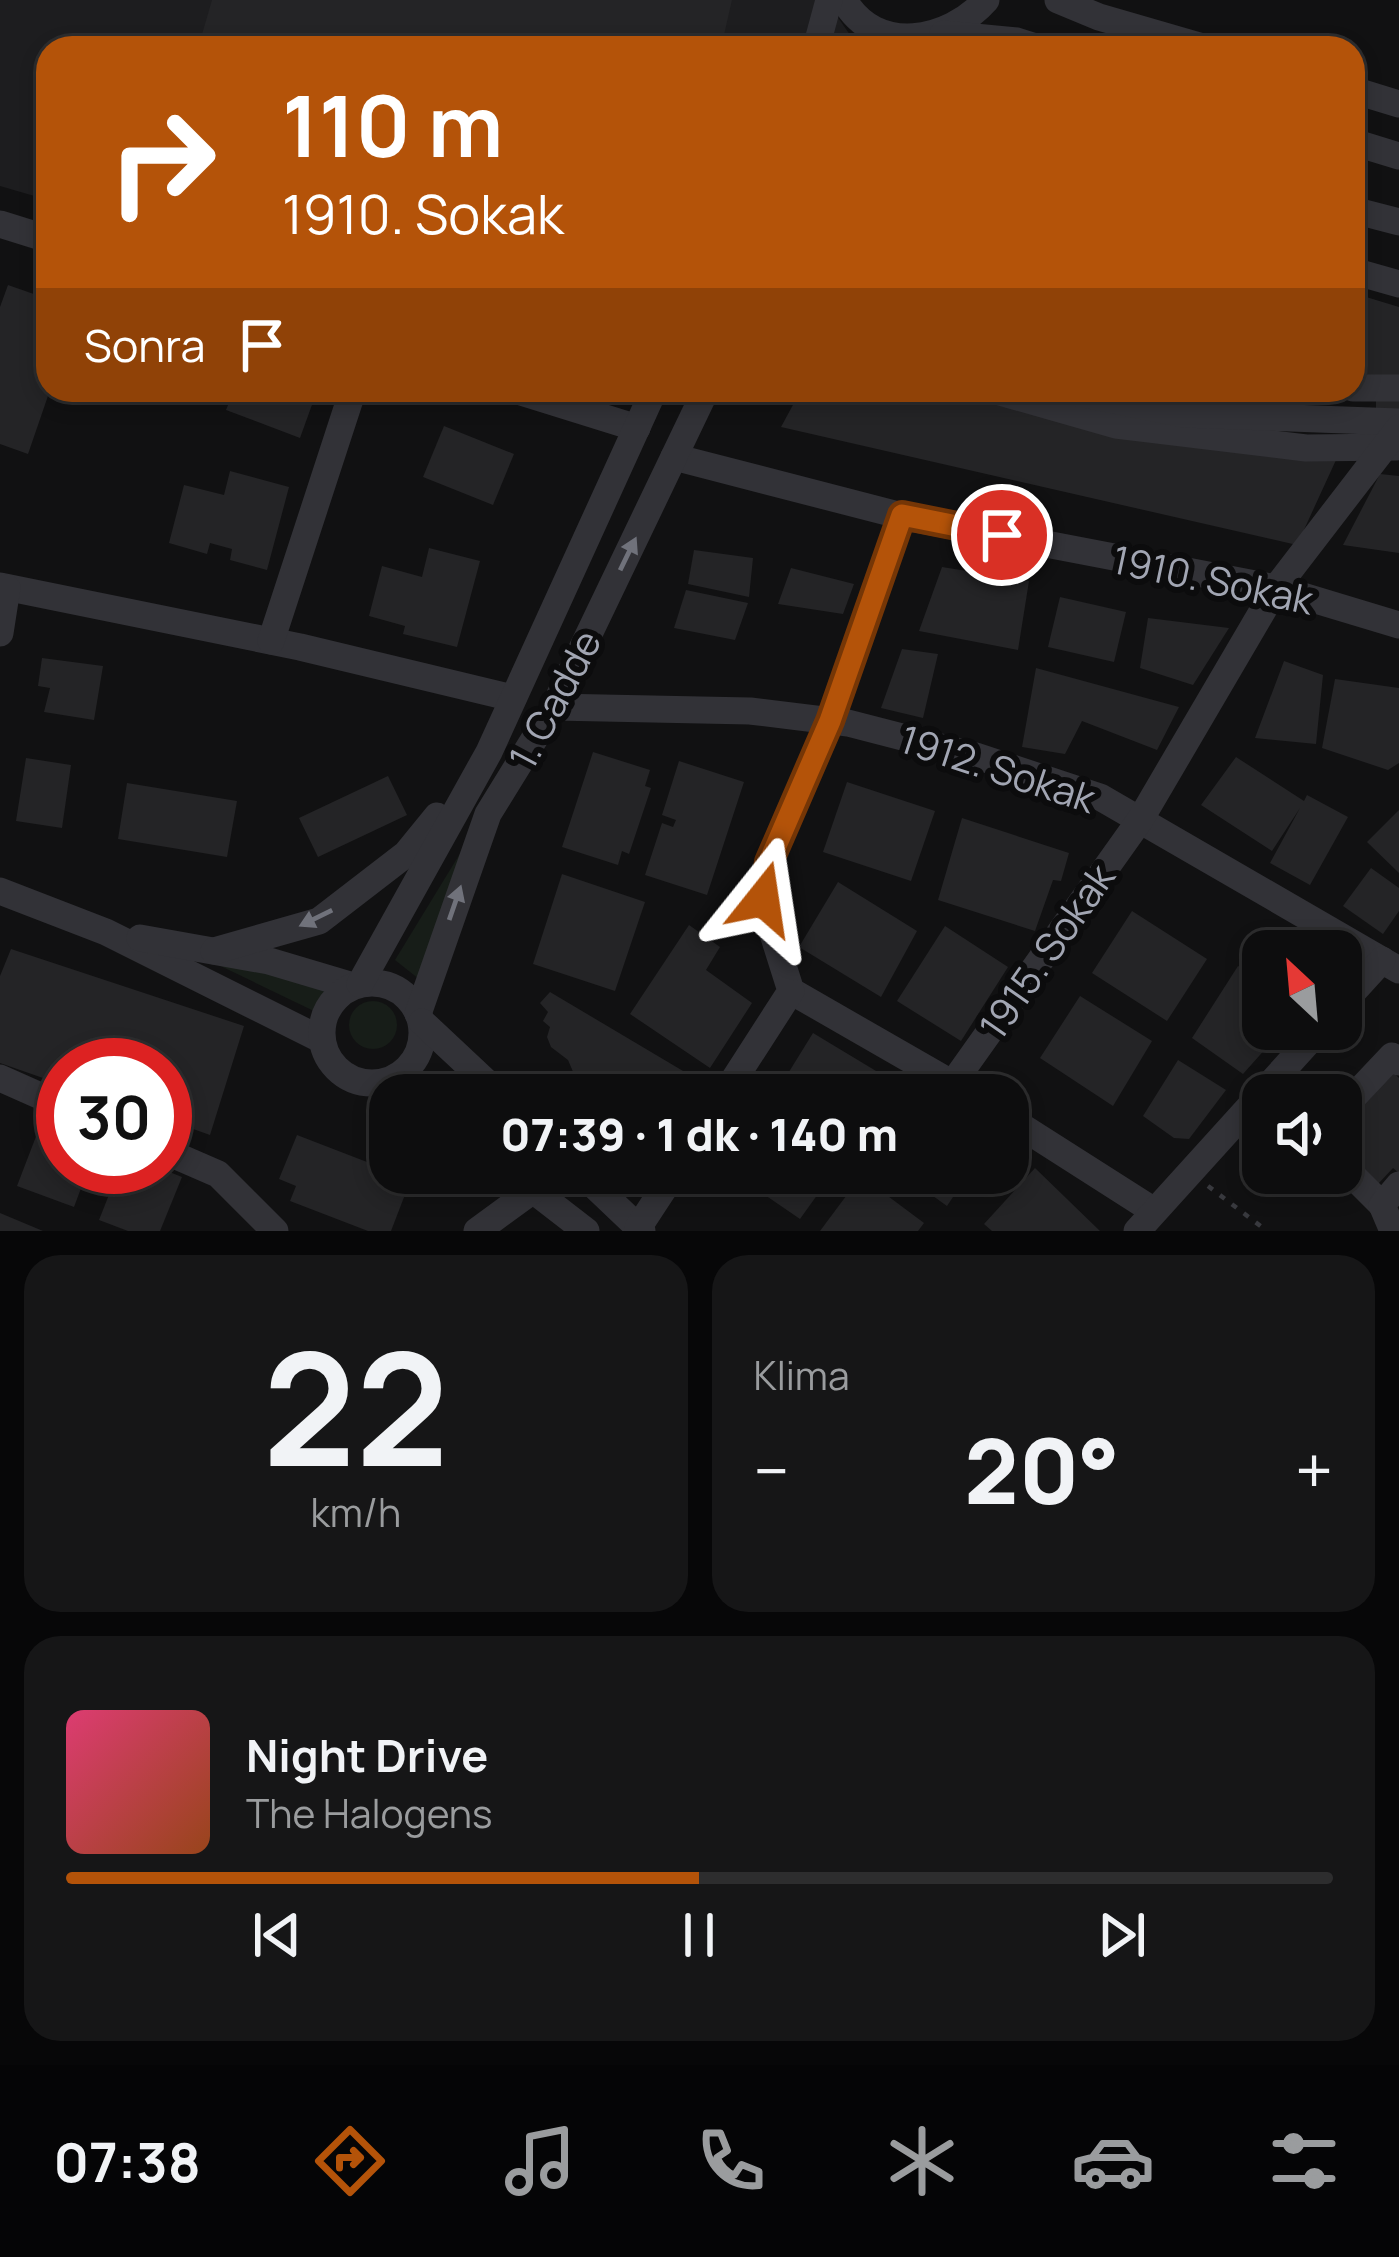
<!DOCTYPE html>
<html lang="tr">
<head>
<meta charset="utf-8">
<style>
  :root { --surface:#0d0d0e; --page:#161617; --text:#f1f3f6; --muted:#9a9c9e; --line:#2d2d2e; --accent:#b45309 }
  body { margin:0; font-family:Manrope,sans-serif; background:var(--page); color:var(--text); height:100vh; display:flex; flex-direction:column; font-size:45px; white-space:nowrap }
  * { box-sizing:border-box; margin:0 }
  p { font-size:39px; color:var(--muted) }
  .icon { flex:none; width:66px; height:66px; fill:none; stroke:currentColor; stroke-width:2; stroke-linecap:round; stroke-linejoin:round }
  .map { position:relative; height:1231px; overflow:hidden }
  .side { display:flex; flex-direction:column; gap:24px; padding:24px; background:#070708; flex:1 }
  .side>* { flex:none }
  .hud { position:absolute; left:36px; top:36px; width:1329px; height:366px; border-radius:36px; box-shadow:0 6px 18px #0003,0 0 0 3px var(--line); background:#b45309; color:#fff; overflow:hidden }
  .needle { width:78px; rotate:334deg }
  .controls { position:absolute; left:1242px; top:930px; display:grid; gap:24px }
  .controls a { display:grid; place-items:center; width:120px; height:120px; border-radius:24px; background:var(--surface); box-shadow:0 6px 18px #0003,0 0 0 3px var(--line); font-size:60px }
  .speed { position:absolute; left:36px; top:1038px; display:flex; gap:24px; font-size:60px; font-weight:700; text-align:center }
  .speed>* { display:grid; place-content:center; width:156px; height:156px; border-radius:50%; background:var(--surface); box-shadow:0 6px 18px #0003,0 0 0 3px var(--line); line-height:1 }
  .speed .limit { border:18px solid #d22; background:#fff; color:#111 }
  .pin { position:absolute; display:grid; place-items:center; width:102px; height:102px; color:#fff; margin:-51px; border:6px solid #fff; border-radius:50%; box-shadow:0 3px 12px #0007 }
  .me { position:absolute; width:132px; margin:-66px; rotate:15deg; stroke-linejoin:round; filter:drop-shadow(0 0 9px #0008) }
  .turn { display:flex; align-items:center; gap:42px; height:252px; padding:0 48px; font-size:54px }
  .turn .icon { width:156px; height:156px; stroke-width:2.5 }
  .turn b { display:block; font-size:84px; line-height:102px }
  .then { display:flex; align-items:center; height:114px; padding:0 48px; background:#0003; gap:24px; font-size:45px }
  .big { font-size:90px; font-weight:800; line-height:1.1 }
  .side .card { flex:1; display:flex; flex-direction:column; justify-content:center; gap:18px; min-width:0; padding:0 42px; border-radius:36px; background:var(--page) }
  .side .dial { align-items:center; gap:0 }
  .dial b { font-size:156px; line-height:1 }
  .song { display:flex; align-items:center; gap:36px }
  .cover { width:144px; height:144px; border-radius:18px; background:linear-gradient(135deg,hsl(340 70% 55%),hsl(20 70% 35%)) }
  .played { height:12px; border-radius:6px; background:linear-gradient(90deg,var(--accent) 50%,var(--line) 50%) }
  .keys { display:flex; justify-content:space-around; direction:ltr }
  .heat { display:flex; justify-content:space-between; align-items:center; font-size:66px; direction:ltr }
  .side .tiles { flex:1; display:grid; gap:24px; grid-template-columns:1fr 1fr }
  .card:last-child { grid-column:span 2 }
  .trip { position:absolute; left:369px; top:1074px; width:660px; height:120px; border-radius:36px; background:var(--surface); box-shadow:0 6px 18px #0003,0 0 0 3px var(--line); font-weight:800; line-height:120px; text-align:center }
  .dock { display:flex; height:192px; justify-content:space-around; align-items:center; background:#050506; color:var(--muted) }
  .dock .icon { width:84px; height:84px }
  .dock .on { color:var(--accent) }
  .dock b { font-size:54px; color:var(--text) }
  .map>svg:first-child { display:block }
  .built { fill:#1d1d1f }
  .green { fill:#171d18 }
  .building { fill:#242426 }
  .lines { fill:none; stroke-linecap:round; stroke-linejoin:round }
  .path { stroke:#38393e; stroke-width:4.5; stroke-dasharray:6 9; stroke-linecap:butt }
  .minor { stroke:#323237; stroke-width:27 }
  .oneway { fill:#70727b }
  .route-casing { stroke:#753606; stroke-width:30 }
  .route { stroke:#b45309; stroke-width:21 }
  .labels { text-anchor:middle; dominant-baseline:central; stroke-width:12; stroke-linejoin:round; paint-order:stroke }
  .street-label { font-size:39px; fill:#a2a6b3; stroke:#0c0c0d }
</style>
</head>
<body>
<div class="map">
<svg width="1399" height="1231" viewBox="0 0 1399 1231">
  <rect width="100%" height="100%" fill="#111112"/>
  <path class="built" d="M 0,0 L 826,0 L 859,48 L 48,48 L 48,200 L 0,186 Z"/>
  <g class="green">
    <path d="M 464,847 L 424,983 L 395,960 Z"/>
    <path d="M 206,959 L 331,982 L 318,1013 Z"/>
    <circle cx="373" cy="1025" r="24"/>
  </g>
  <g class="building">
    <path d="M 212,0 L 732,0 L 721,48 L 198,48 Z"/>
    <path d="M 8,285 L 48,299 L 50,390 L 28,454 L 0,444 L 0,307 Z"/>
    <path d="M 1353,293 L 1399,307 L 1399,415 L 1376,415 L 1376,390 L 1353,391 Z"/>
    <path d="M 234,390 L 281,390 L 313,402 L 300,438 L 226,410 Z"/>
    <path d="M 801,390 L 967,390 L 1060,418 L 1336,460 L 1297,545 L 781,427 Z"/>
    <path d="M 444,426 L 514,454 L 493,505 L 423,477 Z"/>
    <path d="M 230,471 L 289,487 L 267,570 L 230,560 L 232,549 L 210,543 L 207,554 L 169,543 L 184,485 L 224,495 Z"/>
    <path d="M 1380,474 L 1399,476 L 1399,553 L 1343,545 Z"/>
    <path d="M 429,548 L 480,561 L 457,647 L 403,634 L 405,626 L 369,616 L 382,566 L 422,577 Z"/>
    <path d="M 694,550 L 753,558 L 749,597 L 688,584 Z"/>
    <path d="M 942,567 L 1029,581 L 1018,650 L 919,631 Z"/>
    <path d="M 791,568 L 854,584 L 843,614 L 778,604 Z"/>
    <path d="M 686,590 L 748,603 L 735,640 L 674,628 Z"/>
    <path d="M 1060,597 L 1126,612 L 1114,662 L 1048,647 Z"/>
    <path d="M 1148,618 L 1229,628 L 1193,685 L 1140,668 Z"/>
    <path d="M 902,649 L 938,654 L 923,718 L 881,708 Z"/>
    <path d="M 42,658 L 103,666 L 94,720 L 44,712 L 50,688 L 38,686 Z"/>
    <path d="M 1284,661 L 1323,675 L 1316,744 L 1255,738 Z"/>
    <path d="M 1036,668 L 1179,707 L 1157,750 L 1082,721 L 1065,754 L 1022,747 Z"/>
    <path d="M 1335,679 L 1399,688 L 1399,763 L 1388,770 L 1322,748 Z"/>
    <path d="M 593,752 L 650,770 L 645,786 L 651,788 L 629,854 L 622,851 L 618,865 L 562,847 Z"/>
    <path d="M 1236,757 L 1304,801 L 1307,795 L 1348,817 L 1310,885 L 1270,863 L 1300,808 L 1272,851 L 1201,805 Z"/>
    <path d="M 26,758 L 71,765 L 62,828 L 16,821 Z"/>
    <path d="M 679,761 L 744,782 L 707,895 L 645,875 L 662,823 L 673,827 L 676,820 L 662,815 Z"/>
    <path d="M 388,776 L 407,815 L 318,857 L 299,818 Z"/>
    <path d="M 847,782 L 935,811 L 911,881 L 823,852 Z"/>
    <path d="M 127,783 L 237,801 L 227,857 L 118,839 Z"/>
    <path d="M 1399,810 L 1399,873 L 1367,842 Z"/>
    <path d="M 962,818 L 1069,853 L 1061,881 L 1053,880 L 1035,931 L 938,900 Z"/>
    <path d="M 1371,868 L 1399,888 L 1399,911 L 1383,934 L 1343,906 Z"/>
    <path d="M 562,874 L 645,902 L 615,991 L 533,964 Z"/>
    <path d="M 838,882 L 917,931 L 881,997 L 799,947 Z"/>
    <path d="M 1132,911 L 1207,959 L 1167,1021 L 1092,973 Z"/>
    <path d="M 689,925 L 720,947 L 706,970 L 752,1003 L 710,1068 L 630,1014 Z"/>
    <path d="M 945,926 L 1008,967 L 961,1041 L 897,1001 Z"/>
    <path d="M 11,949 L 244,1026 L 210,1135 L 165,1119 L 165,1065 L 63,1065 L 63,1085 L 0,1063 L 0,976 Z"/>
    <path d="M 1238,966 L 1263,978 L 1263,1029 L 1283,1029 L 1243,1074 L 1192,1038 Z"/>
    <path d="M 550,992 L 710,1087 L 706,1095 L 583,1095 L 568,1060 L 551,1047 L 547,1037 L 550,1027 L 543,1021 L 548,1012 L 540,1003 Z"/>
    <path d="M 1080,996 L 1152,1041 L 1113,1106 L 1040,1058 Z"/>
    <path d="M 813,1033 L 886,1077 L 875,1095 L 791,1095 L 779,1088 Z"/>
    <path d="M 1178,1060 L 1226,1090 L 1189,1139 L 1174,1138 L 1143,1116 Z"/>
    <path d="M 1390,1069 L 1399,1078 L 1399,1173 L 1393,1168 L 1363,1200 L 1341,1173 L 1341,1122 Z"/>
    <path d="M 40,1126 L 63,1135 L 63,1167 L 89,1167 L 74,1207 L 17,1186 Z"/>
    <path d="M 297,1135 L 411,1179 L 391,1231 L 368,1231 L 290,1201 L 296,1186 L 279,1179 Z"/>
    <path d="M 120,1167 L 157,1167 L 182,1177 L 160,1231 L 128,1231 L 99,1220 Z"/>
    <path d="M 1035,1168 L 1100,1231 L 992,1231 L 984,1224 Z"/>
    <path d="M 733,1173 L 833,1173 L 800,1219 Z"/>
    <path d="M 901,1173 L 969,1173 L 947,1206 Z"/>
    <path d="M 861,1176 L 924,1223 L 918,1231 L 820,1231 Z"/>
    <path d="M 0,1213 L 43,1231 L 0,1231 Z"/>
  </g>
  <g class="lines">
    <path class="path" d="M 1208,1186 L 1267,1231"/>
    <g class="minor">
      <path d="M 844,0 C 876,56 949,42 986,0"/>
      <path d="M 1058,0 L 1099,17 L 1206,48"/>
      <path d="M 943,34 L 1017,41 L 1039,48"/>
      <path d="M 816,48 L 829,0"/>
      <path d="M 1353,90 L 1399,104"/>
      <path d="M 1353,142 L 1399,156"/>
      <path d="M 1353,210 L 1399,222"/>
      <path d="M 0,224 L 48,239"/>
      <path d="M 1353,271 L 1399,284"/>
      <path d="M 1353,388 L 1399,388"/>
      <path d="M 515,390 L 637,428"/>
      <path d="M 993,390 L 1116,425 L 1306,448 L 1397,447"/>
      <path d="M 1064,390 L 1184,414 L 1399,422"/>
      <path d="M 1223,390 L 1303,390"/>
      <path d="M 674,457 L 910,518 L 1276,588 L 1399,625"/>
      <path d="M 0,586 L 300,647 L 513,698"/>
      <path d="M 0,633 L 7,588"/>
      <path d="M 271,641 L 353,390"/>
      <path d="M 554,707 L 750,711 L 848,723 L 976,756 L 1100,797 L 1399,970"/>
      <path d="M 0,891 L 106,932 L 320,1039"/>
      <path d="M 140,938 L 269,961 L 353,986"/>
      <path d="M 214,951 L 319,921 L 406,854 L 437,816"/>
      <circle cx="372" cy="1033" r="50"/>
      <path d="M 360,984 L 489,752 L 654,390"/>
      <path d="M 791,991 L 972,1095"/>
      <path d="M 1341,1005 L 1382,960"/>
      <path d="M 418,1014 L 488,814 L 554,707 L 706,390"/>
      <path d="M 422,1022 L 500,1095"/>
      <path d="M 0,1078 L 63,1106"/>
      <path d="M 953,1083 L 1140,820 L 1276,588 L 1399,428"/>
      <path d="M 724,1095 L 791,991 L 762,899 L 769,862 L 830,721 L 902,515"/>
      <path d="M 1341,1110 L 1392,1056 L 1399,1062"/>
      <path d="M 1008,1118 L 1154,1211"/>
      <path d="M 165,1151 L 218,1174 L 275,1231"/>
      <path d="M 1341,1164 L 1382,1205"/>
      <path d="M 511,1173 L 586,1231"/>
      <path d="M 581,1173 L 642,1231"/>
      <path d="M 638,1228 L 674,1173"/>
      <path d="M 477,1231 L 533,1190"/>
      <path d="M 1137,1231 L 1320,1029"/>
      <path d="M 1393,1231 L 1382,1205 L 1399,1185"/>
    </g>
  </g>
  <defs><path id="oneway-solid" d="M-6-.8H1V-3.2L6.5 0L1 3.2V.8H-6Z" transform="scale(3)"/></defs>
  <g class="oneway">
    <use href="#oneway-solid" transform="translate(628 554) rotate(-64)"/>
    <use href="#oneway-solid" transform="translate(455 903) rotate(-71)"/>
    <use href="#oneway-solid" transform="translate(316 918) rotate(154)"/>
  </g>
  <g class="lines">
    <g class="route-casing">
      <path id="route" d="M 763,899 L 769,862 L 830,721 L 902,515 L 1002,535"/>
    </g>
    <use href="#route" class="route"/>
  </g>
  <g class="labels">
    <g class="street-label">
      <text transform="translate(1213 579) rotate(12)">1910. Sokak</text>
      <text transform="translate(554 699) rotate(-62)">1. Cadde</text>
      <text transform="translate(998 768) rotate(18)">1912. Sokak</text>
      <text transform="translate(1046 951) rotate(-55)">1915. Sokak</text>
    </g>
  </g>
</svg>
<div class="controls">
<a><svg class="needle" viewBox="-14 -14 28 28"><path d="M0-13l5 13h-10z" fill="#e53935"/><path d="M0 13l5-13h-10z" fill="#9a9c9e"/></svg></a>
<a><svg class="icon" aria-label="sound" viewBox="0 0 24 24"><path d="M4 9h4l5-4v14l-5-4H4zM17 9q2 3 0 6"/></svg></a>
</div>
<div class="speed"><div class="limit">30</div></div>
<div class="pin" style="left:1002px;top:535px;background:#d93025"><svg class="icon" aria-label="arrive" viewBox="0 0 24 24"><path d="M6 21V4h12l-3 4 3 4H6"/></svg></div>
<svg class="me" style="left:763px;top:899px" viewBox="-20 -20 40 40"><path d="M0-17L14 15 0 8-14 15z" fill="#b45309" stroke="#fff" stroke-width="4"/></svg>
<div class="trip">07:39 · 1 dk · 140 m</div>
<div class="hud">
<div class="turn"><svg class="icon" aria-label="right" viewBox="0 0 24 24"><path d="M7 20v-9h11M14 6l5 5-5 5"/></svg><div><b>110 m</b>1910. Sokak</div></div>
<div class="then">Sonra<svg class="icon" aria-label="arrive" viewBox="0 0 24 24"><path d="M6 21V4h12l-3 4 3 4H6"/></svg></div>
</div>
</div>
<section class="side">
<div class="tiles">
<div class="card dial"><b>22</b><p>km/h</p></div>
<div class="card"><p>Klima</p>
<div class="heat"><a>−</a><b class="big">20°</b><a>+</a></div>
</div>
<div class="card">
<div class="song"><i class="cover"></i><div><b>Night Drive</b><p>The Halogens</p></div></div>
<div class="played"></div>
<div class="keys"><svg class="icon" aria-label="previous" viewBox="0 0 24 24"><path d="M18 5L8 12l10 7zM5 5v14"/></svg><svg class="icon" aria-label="pause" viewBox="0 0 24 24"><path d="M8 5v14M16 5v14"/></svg><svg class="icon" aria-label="next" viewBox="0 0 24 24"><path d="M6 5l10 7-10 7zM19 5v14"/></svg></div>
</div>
</div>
</section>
<nav class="dock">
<b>07:38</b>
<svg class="icon on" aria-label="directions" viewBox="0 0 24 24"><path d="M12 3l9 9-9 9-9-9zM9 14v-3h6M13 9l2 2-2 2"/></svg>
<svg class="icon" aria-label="music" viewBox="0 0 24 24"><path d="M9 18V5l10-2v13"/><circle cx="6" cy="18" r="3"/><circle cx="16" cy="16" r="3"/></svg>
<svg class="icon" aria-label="phone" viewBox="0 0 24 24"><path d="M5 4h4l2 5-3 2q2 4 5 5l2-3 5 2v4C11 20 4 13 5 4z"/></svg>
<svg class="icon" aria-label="climate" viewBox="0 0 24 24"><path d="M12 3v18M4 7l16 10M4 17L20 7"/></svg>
<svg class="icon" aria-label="car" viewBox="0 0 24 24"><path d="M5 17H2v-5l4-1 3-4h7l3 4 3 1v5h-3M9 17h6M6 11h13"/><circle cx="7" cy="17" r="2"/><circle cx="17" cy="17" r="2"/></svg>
<svg class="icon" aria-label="filters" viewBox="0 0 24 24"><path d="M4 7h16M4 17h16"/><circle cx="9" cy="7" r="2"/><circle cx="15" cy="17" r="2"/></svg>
</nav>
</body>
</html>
